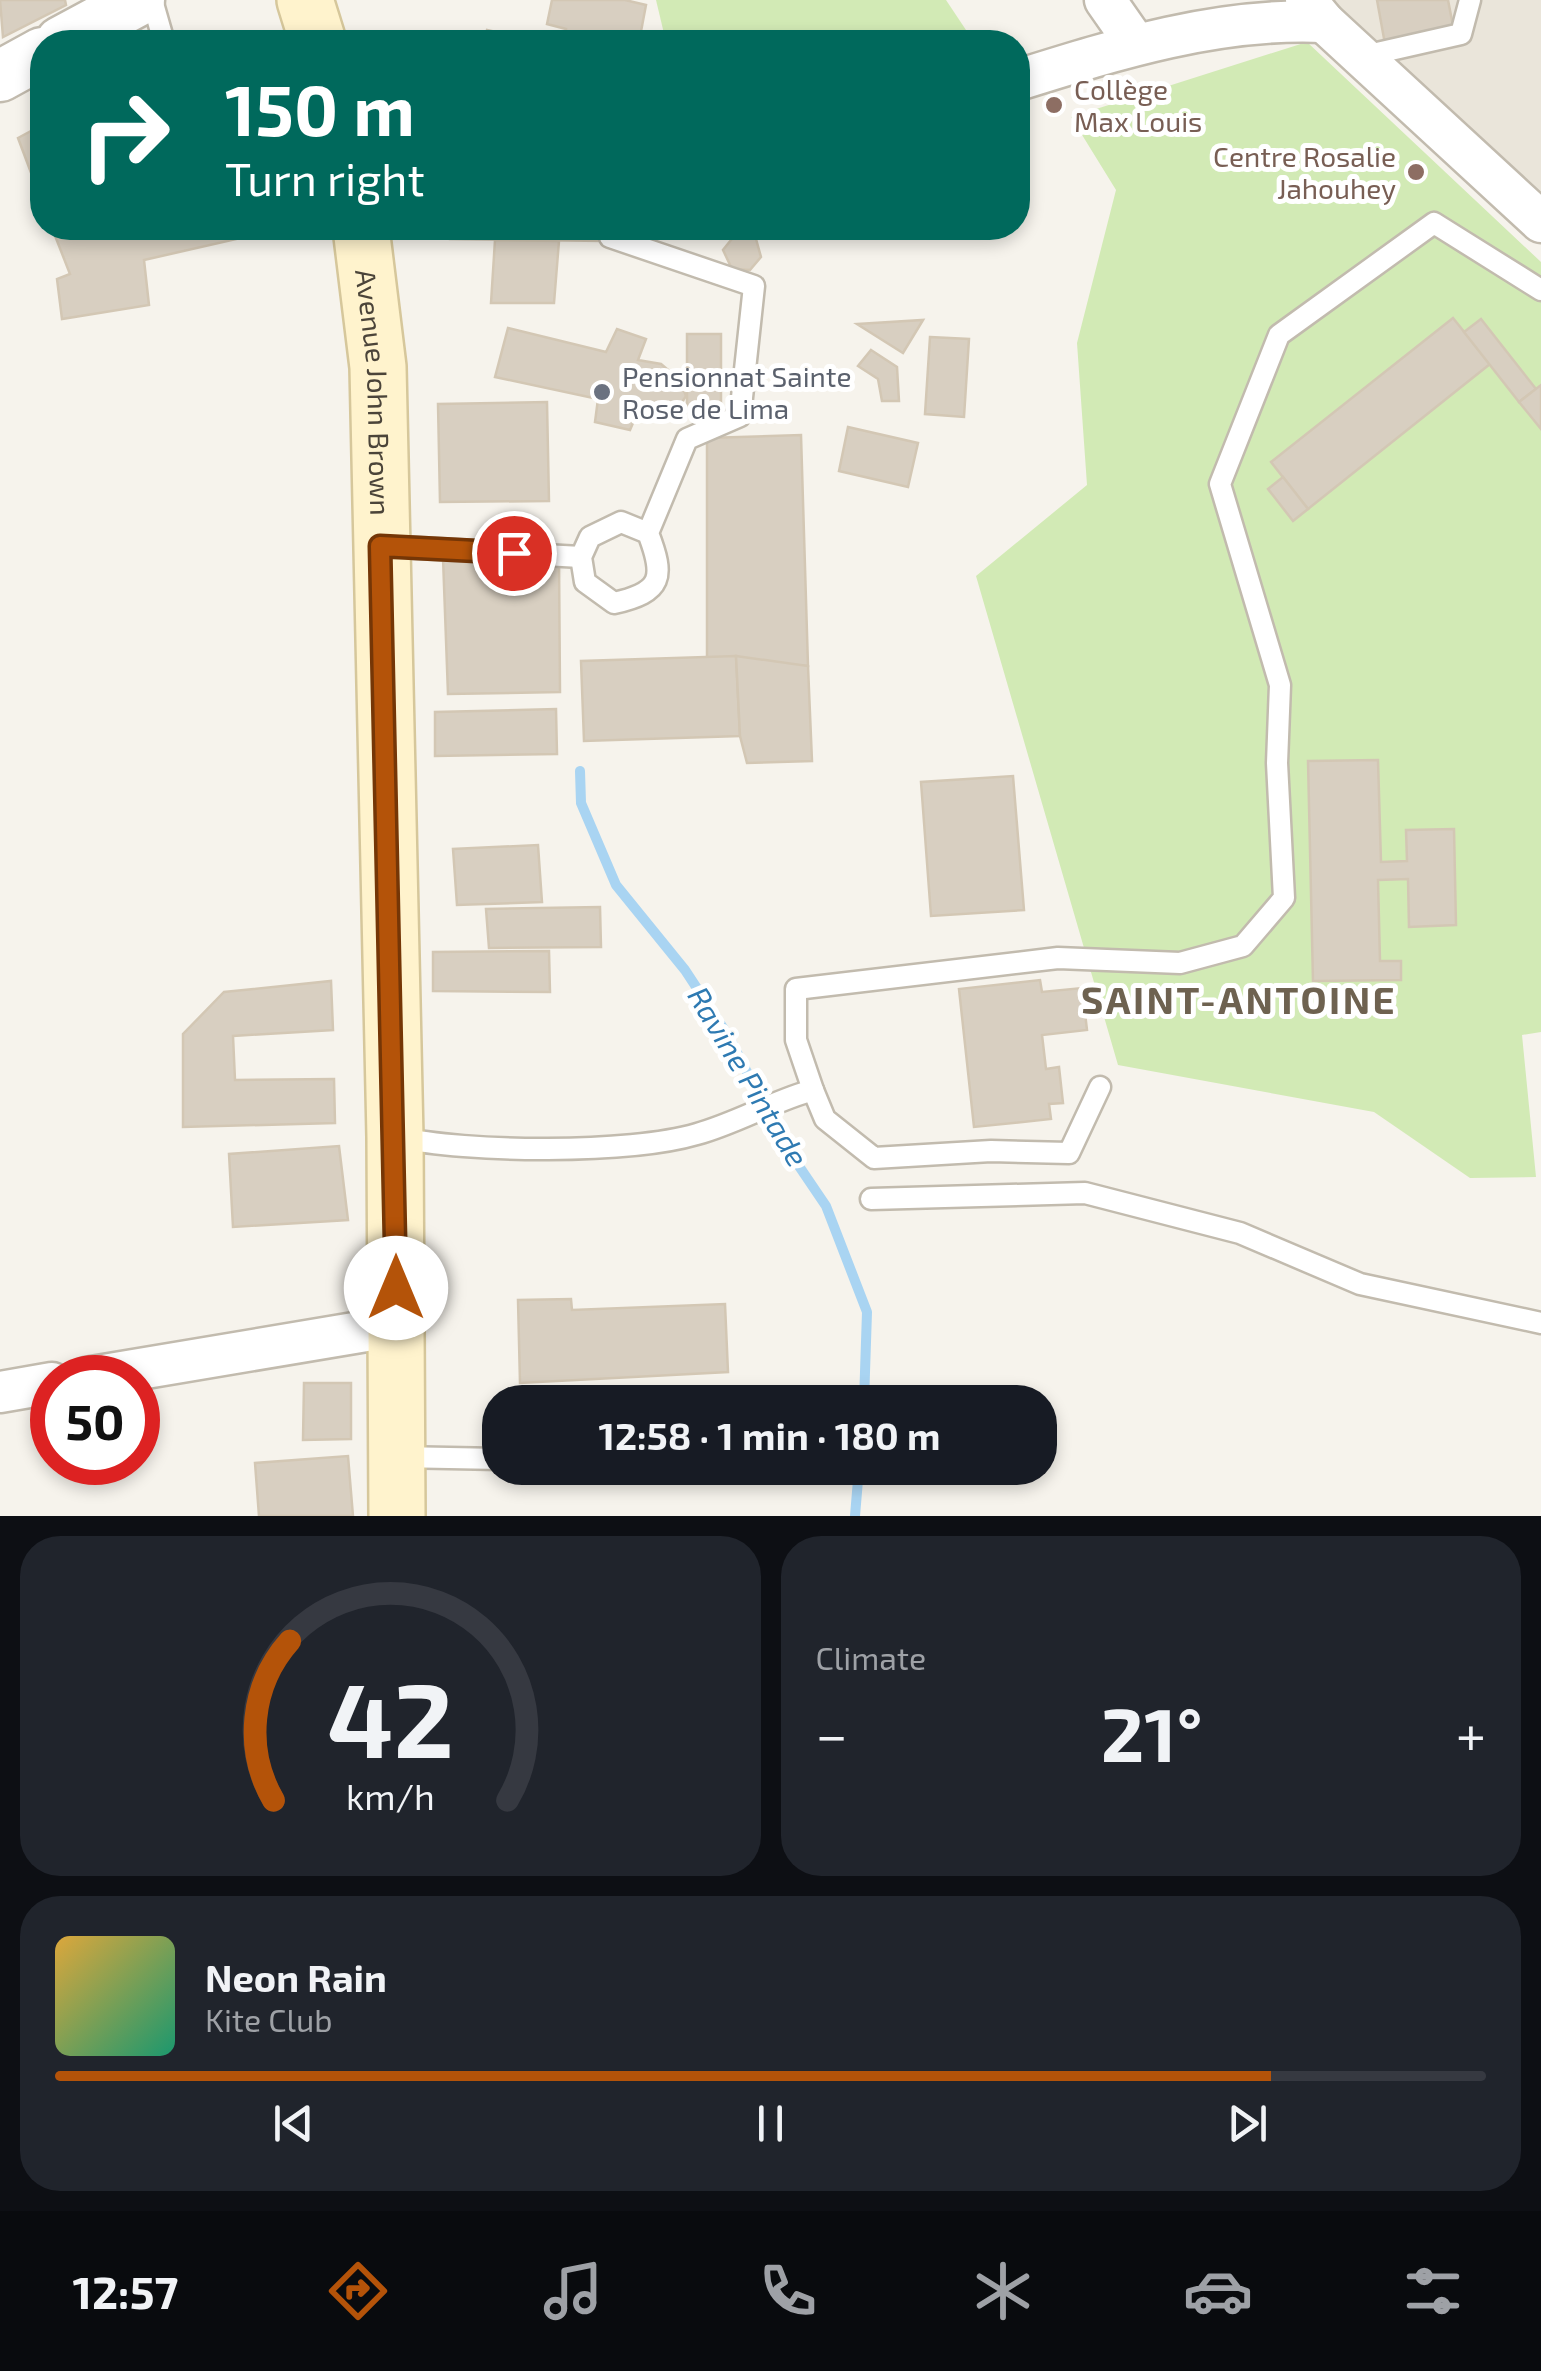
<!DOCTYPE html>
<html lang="en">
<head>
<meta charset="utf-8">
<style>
  :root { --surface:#171b24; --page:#20242c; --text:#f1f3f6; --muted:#9ea1a6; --line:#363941; --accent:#b45309 }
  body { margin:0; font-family:"Exo 2",sans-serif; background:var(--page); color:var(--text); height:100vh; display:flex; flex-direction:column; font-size:38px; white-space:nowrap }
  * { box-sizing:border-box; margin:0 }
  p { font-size:32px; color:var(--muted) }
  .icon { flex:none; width:55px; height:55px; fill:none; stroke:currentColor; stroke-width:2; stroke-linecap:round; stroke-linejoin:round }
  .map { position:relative; height:1516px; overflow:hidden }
  .panel { display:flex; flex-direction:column; gap:20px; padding:20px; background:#0d0f14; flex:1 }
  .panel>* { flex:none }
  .guide { position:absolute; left:30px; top:30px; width:1000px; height:210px; border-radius:40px; box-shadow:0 5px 15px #0003; background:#00695c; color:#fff; overflow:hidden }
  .speed { position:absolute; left:30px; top:1355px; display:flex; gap:20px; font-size:50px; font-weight:700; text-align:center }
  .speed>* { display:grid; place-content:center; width:130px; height:130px; border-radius:50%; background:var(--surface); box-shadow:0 5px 15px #0003; line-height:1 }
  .speed .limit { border:15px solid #d22; background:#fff; color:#111 }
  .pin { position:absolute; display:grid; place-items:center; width:85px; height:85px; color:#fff; margin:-42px; border:5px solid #fff; border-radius:50%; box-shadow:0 2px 10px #0007 }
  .me { position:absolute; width:110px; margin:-55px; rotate:0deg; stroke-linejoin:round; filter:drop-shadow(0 0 8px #0008) }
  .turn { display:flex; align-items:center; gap:35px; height:210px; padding:0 30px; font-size:45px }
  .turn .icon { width:130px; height:130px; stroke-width:2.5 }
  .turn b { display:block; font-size:70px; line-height:85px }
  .big { font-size:75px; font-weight:700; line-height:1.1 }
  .panel .card { flex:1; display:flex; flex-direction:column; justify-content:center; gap:15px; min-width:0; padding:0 35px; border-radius:40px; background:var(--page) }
  .panel .dial { align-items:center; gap:0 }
  .dial svg { height:260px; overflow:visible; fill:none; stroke:var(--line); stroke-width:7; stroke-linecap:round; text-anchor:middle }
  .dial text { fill:var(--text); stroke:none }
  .song { display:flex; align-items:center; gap:30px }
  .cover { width:120px; height:120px; border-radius:15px; background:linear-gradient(135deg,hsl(40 70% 55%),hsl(160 70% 35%)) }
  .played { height:10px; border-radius:5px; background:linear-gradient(90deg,var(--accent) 85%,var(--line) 85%) }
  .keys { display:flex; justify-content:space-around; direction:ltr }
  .heat { display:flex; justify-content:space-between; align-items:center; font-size:55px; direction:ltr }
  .panel .tiles { flex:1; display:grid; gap:20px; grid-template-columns:1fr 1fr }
  .card:last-child { grid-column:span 2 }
  .trip { position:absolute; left:482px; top:1385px; width:575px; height:100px; border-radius:40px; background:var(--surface); box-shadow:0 5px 15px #0003; font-weight:700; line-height:100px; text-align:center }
  .tabs { display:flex; height:160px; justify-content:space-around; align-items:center; background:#090b0e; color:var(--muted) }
  .tabs .icon { width:70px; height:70px }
  .tabs .active { color:var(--accent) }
  .tabs b { font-size:45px; color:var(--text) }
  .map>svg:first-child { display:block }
  .residential { fill:#eae5da }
  .green { fill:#d2eab5 }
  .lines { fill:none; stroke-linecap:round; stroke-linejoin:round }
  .stream { stroke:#a9d4f2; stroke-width:10 }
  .building { fill:#d8cfc1; stroke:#d3c7b4; stroke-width:2.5 }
  .service-casing { stroke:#c2bbae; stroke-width:25 }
  .minor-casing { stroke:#c2bbae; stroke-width:45 }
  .tertiary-casing { stroke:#c2bbae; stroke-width:55 }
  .secondary-casing { stroke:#d6c79b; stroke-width:60 }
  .service { stroke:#fff; stroke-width:20 }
  .minor { stroke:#fff; stroke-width:40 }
  .tertiary { stroke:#fff; stroke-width:50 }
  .secondary { stroke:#fff3cd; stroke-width:55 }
  .route-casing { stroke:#753606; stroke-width:25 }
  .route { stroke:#b45309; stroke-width:18 }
  .education-dot { fill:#8d6e63; stroke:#fff; stroke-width:4 }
  .worship-dot { fill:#6b7280; stroke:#fff; stroke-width:4 }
  .labels { text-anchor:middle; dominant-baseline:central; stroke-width:10; stroke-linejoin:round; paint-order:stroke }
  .education-label { font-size:28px; fill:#785e54; stroke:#fff; text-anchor:start }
  .worship-label { font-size:28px; fill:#5b616d; stroke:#fff; text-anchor:start }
  .street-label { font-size:28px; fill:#4b4439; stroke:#fff }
  .water-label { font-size:30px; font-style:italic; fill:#2e7ab2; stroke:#fff }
  .district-label { font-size:38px; font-weight:bold; letter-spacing:2.5px; fill:#6e6250; stroke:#fff }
</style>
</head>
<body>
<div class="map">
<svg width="1541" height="1516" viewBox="0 0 1541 1516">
  <rect width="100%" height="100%" fill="#f6f3ec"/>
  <path class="residential" d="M 1321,0 L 1541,0 L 1541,202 Z"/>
  <g class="green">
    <path d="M 656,0 L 946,0 L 974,42 L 666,42 Z"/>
    <path d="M 1307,42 L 1541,262 L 1541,1032 L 1522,1035 L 1536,1177 L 1470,1178 L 1374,1112 L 1118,1065 L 976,576 L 1087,485 L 1077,343 L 1116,190 L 1071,117 Z"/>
  </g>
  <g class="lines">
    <g class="stream">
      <path d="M 580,771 L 581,803 L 616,885 L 685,970 L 729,1037 L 784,1144 L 826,1206 L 867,1312 L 864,1402"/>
      <path d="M 855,1516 L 859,1468"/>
    </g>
  </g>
  <g class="building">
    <path d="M 0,0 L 65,0 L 66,5 L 3,37 Z"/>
    <path d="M 552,0 L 625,0 L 646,5 L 639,42 L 564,42 L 566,29 L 547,24 Z"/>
    <path d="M 1377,0 L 1448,0 L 1454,31 L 1385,44 Z"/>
    <path d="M 487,30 L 541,42 L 484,42 Z"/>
    <path d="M 42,125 L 42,202 L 18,138 Z"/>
    <path d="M 52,228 L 167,229 L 285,228 L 144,260 L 149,305 L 62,319 L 57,279 L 70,274 Z"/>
    <path d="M 450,228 L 603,228 L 603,241 L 450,239 Z"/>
    <path d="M 735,235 L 756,239 L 761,257 L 750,270 L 732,269 L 723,250 Z"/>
    <path d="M 495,240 L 559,241 L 554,303 L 491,303 Z"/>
    <path d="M 1453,318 L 1490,364 L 1308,509 L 1271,462 Z"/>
    <path d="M 1481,319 L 1536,389 L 1519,402 L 1464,332 Z"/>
    <path d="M 923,320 L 903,353 L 857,324 Z"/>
    <path d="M 508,328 L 606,352 L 617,329 L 646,339 L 638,360 L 661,364 L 680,380 L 686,396 L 675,413 L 656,417 L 638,411 L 630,430 L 595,422 L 598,399 L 495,377 Z"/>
    <path d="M 687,334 L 721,334 L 721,413 L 687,412 Z"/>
    <path d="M 930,337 L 969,339 L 964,417 L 925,414 Z"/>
    <path d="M 871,350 L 897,367 L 899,401 L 882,401 L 878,379 L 858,366 Z"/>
    <path d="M 1541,385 L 1541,429 L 1519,402 Z"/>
    <path d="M 547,402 L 549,501 L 440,502 L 438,404 Z"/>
    <path d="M 848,427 L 918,443 L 908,487 L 839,471 Z"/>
    <path d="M 801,435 L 808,666 L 707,657 L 707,438 Z"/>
    <path d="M 1283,477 L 1308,509 L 1293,521 L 1268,489 Z"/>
    <path d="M 443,558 L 559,558 L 560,692 L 448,694 Z"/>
    <path d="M 736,656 L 740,736 L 584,741 L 581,661 Z"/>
    <path d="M 736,656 L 808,666 L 812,761 L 747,763 L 740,736 Z"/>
    <path d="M 556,709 L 557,754 L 435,756 L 435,712 Z"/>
    <path d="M 1378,760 L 1381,862 L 1407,861 L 1406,830 L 1454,829 L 1456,925 L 1409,927 L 1408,879 L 1378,880 L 1380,961 L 1401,961 L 1401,980 L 1313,981 L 1308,761 Z"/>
    <path d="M 1013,776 L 1024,910 L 931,916 L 921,782 Z"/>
    <path d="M 538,845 L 542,902 L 457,905 L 453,849 Z"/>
    <path d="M 600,907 L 601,947 L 489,948 L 486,909 Z"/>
    <path d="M 549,951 L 550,992 L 433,991 L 433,952 Z"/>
    <path d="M 1040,980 L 1042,992 L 1082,988 L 1087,1030 L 1042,1035 L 1046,1069 L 1059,1067 L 1063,1103 L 1049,1104 L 1051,1119 L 974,1127 L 959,989 Z"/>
    <path d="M 331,981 L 333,1030 L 233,1036 L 235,1080 L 334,1079 L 335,1123 L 183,1127 L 183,1034 L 224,992 Z"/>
    <path d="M 339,1146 L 348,1220 L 233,1227 L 229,1154 Z"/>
    <path d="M 571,1299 L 572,1310 L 725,1304 L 728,1372 L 520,1383 L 518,1300 Z"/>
    <path d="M 304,1383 L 351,1383 L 351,1439 L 303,1440 Z"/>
    <path d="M 348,1456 L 353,1516 L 259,1516 L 255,1463 Z"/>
  </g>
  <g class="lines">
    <g class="service-casing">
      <g id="service">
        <path d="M 152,0 L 164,42"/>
        <path d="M 1364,56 L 1461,34 L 1470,0"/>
        <path d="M 610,237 L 754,286 L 740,416 L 687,439 L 648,533 C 665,577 663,592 614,603 L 585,582 L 581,557 L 590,537 L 621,522 L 648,533"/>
        <path d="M 382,546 L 581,557"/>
        <path d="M 813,1090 L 796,1040 L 796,989 L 1058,958 L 1180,963 L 1243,946 L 1284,898 L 1277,763 L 1280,685 L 1220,484 L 1279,335 L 1434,223 L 1541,290"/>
        <path d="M 397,1137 C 467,1153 629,1154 697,1134 C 737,1123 773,1101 813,1090 L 825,1119 L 874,1158 L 991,1151 L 1069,1153 L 1100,1087"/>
        <path d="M 871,1199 L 1085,1193 L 1240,1233 L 1360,1284 L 1541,1323"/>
        <path d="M 398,1457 L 500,1459"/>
      </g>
    </g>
    <g class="minor-casing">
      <g id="minor">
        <path d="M 1105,0 L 1135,43"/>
        <path d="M 1306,0 L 1324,22 L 1541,222"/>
        <path d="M 1018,80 C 1117,49 1219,17 1324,22"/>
        <path d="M 86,1378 L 396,1326"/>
        <path d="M 0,1392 L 52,1383"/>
      </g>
    </g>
    <g class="tertiary-casing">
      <g id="tertiary">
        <path d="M 61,42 L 139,0"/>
        <path d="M 0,76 L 42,53"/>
      </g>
    </g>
    <g class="secondary-casing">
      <g id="secondary">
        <path d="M 305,0 L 318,42"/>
        <path id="s1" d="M 361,228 L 378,367 L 395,1137 L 397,1516"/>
      </g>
    </g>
    <use href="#service" class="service"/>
    <use href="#minor" class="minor"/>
    <use href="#tertiary" class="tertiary"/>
    <use href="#secondary" class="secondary"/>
  </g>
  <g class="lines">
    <g class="route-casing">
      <path id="route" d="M 396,1288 L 380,546 L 514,553"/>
    </g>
    <use href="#route" class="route"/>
  </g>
  <g class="education-dot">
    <circle cx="1054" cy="105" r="10"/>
    <circle cx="1416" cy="172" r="10"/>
  </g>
  <circle class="worship-dot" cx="602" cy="392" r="10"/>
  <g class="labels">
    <g class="education-label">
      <text x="1074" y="89">Collège<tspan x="1074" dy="32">Max Louis</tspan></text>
      <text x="1396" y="156" text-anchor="end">Centre Rosalie<tspan x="1396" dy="32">Jahouhey</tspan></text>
    </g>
    <g class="worship-label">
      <text x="622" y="376">Pensionnat Sainte<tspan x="622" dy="32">Rose de Lima</tspan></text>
    </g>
    <g class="street-label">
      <text stroke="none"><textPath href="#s1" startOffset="165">Avenue John Brown</textPath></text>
    </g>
    <g class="water-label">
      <text transform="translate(749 1076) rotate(59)">Ravine Pintade</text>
    </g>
    <g class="district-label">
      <text x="1239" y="999">SAINT-ANTOINE</text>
    </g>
  </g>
</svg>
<div class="speed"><div class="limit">50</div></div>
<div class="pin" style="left:514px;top:553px;background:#d93025"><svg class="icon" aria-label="arrive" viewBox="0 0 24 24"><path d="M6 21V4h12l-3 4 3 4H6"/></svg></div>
<svg class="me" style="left:396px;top:1288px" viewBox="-20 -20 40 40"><circle r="19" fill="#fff"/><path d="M0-13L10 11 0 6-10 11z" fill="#b45309"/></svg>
<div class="trip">12:58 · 1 min · 180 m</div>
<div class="guide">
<div class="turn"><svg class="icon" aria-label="right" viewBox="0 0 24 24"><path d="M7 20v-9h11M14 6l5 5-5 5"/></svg><div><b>150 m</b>Turn right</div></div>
</div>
</div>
<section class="panel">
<div class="tiles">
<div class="card dial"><svg viewBox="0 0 100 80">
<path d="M14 69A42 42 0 1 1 86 69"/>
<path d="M14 69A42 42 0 0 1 19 20" stroke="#b45309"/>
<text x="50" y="56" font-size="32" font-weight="700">42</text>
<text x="50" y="72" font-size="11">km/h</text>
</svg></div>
<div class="card"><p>Climate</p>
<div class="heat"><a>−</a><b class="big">21°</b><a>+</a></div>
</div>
<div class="card">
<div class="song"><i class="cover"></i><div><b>Neon Rain</b><p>Kite Club</p></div></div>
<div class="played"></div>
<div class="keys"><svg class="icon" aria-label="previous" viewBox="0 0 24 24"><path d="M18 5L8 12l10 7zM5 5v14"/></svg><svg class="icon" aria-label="pause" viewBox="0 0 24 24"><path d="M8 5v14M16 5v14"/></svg><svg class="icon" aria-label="next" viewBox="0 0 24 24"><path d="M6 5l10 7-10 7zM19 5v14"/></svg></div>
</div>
</div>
</section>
<nav class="tabs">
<b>12:57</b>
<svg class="icon active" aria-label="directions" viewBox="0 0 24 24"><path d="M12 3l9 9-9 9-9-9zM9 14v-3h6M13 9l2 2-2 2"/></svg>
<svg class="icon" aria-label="music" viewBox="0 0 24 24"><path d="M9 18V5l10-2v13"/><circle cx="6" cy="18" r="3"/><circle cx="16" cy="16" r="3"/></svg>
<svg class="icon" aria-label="phone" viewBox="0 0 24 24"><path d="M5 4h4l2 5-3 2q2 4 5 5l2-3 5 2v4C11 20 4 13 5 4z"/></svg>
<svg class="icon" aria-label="climate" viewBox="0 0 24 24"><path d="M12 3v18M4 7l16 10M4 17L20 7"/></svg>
<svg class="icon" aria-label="car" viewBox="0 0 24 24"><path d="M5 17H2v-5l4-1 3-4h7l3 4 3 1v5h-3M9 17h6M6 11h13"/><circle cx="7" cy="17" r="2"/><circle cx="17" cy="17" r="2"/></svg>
<svg class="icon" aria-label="filters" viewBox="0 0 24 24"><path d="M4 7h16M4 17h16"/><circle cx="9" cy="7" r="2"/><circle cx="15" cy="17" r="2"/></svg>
</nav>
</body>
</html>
